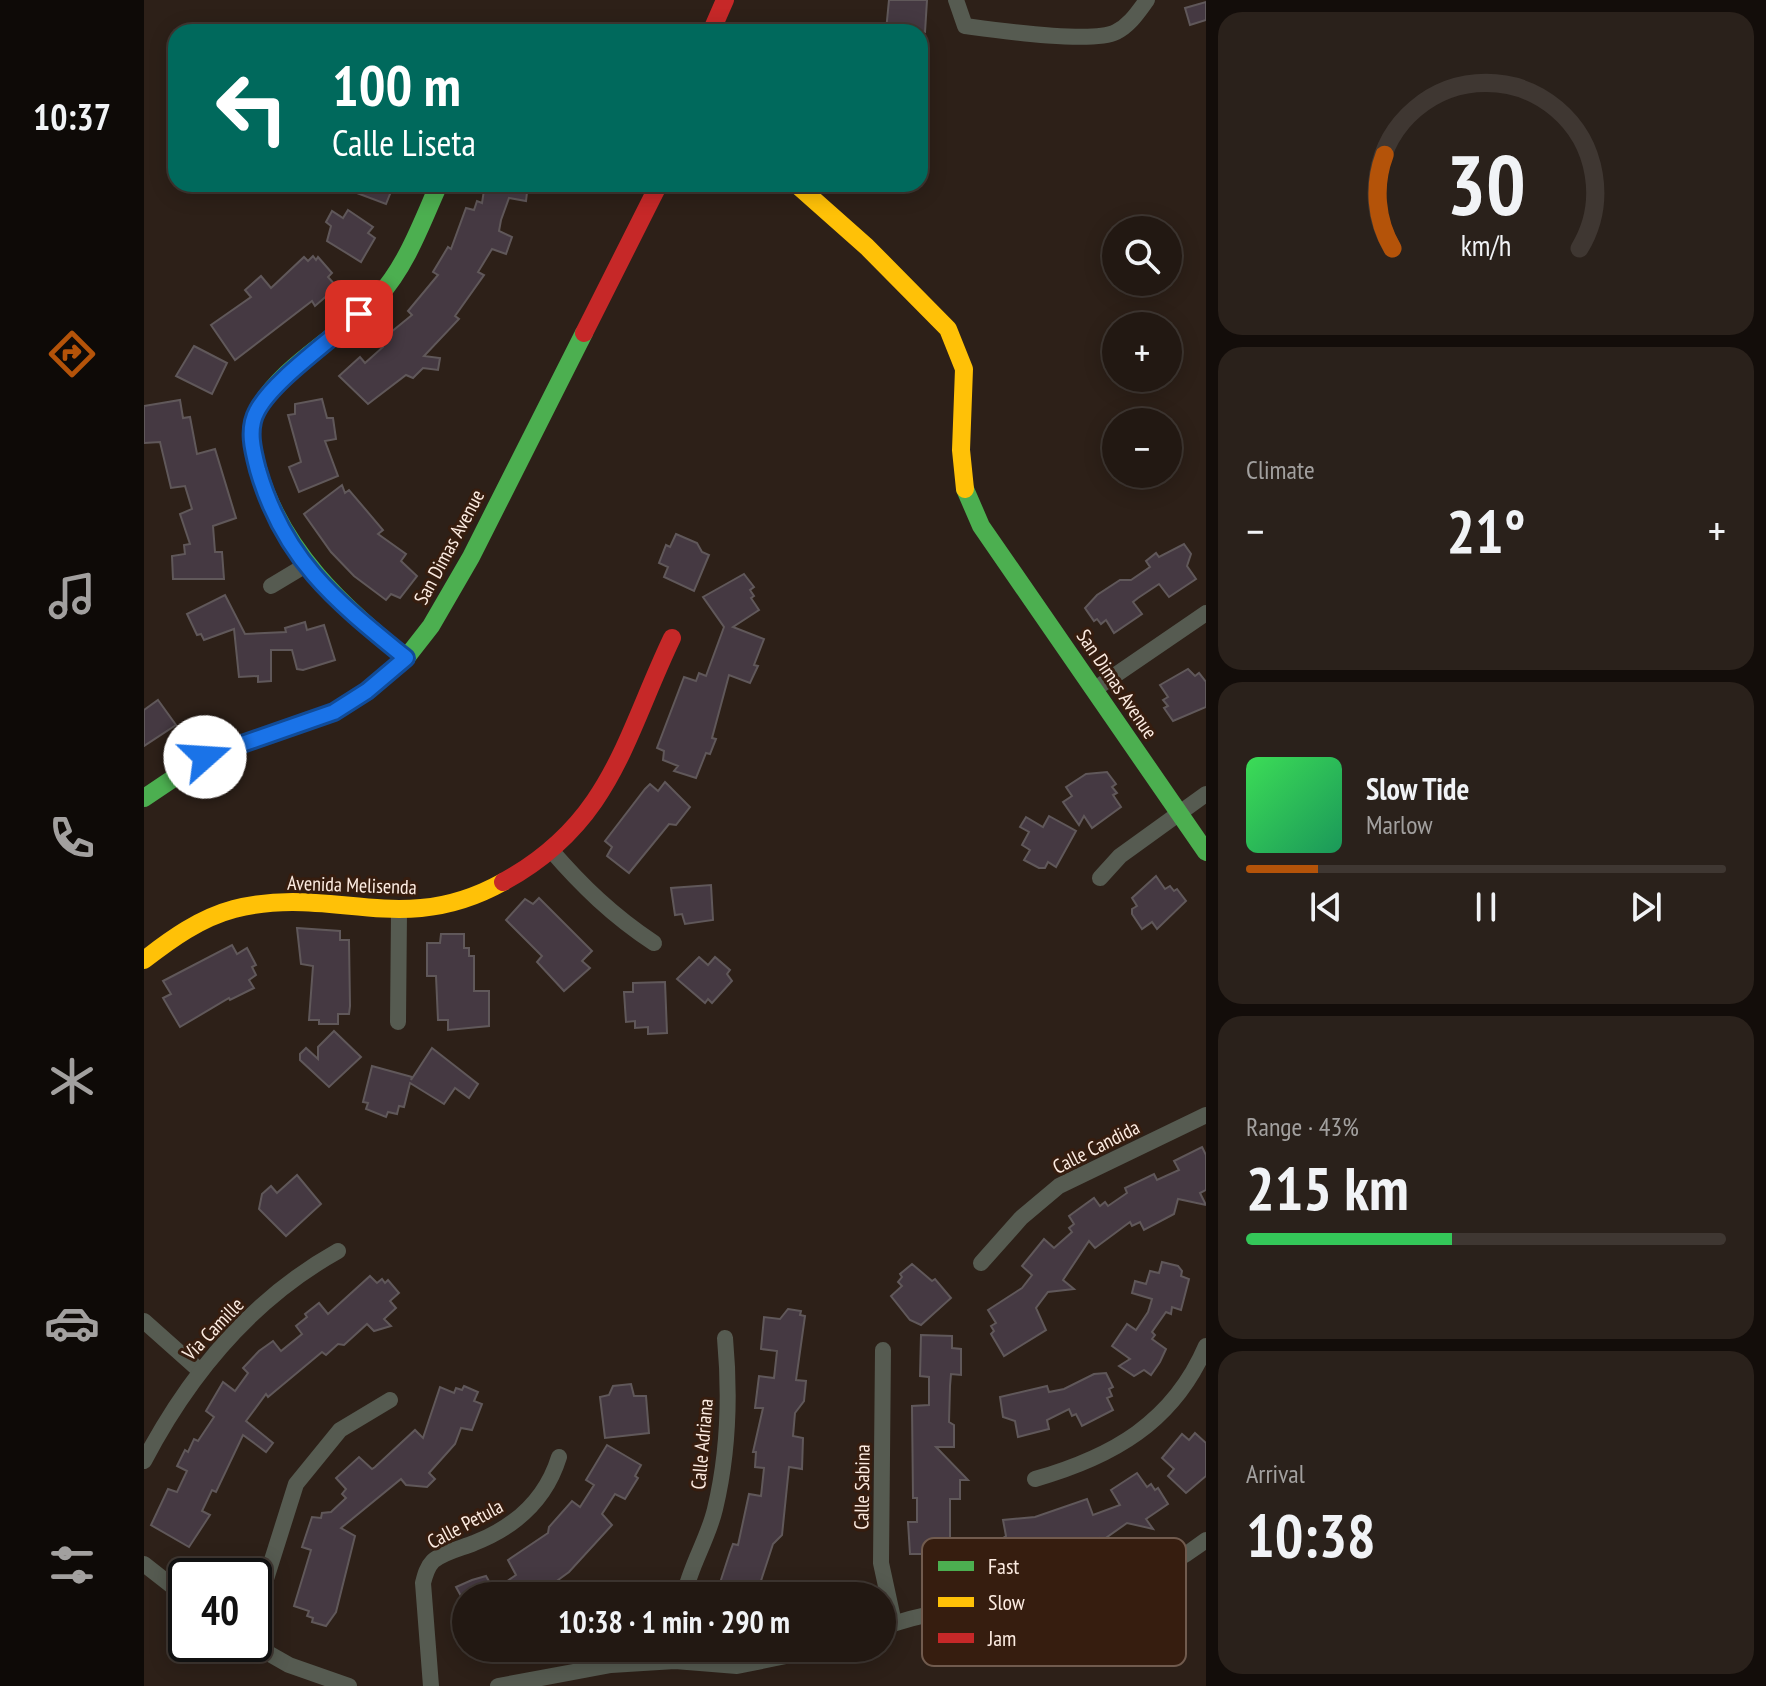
<!DOCTYPE html>
<html lang="en">
<head>
<meta charset="utf-8">
<style>
  :root { --surface:#221812; --page:#2a211b; --text:#f1f3f6; --muted:#a2a09f; --line:#3f3732; --accent:#b45309 }
  body { margin:0; font-family:"PT Sans Narrow",sans-serif; background:var(--page); color:var(--text); height:100vh; display:flex; flex-direction:column; font-size:30px; white-space:nowrap }
  * { box-sizing:border-box; margin:0 }
  p { font-size:26px; color:var(--muted) }
  .icon { flex:none; width:44px; height:44px; fill:none; stroke:currentColor; stroke-width:2; stroke-linecap:round; stroke-linejoin:round }
  .map { position:relative; flex:1; overflow:hidden }
  .drawer { display:flex; flex-direction:column; gap:12px; padding:12px; background:#130d0a; width:560px }
  .drawer>* { flex:none }
  .guide { position:absolute; left:24px; top:24px; width:760px; height:168px; border-radius:24px; box-shadow:0 4px 20px #0003,0 0 0 2px var(--line); background:#00695c; color:#fff; overflow:hidden }
  .fabs { position:absolute; left:958px; top:216px; display:grid; gap:16px }
  .fabs a { display:grid; place-items:center; width:80px; height:80px; border-radius:50%; background:var(--surface); box-shadow:0 4px 20px #0003,0 0 0 2px var(--line); font-size:40px }
  .speed { position:absolute; left:24px; top:1558px; display:flex; gap:16px; font-size:40px; font-weight:700; text-align:center }
  .speed>* { display:grid; place-content:center; width:104px; height:104px; border-radius:50%; background:var(--surface); box-shadow:0 4px 20px #0003,0 0 0 2px var(--line); line-height:1 }
  .speed .limit { border:4px solid #111; border-radius:12px; background:#fff; color:#111 }
  .pin { position:absolute; display:grid; place-items:center; width:68px; height:68px; color:#fff; margin:-34px; border-radius:16px; box-shadow:0 4px 12px #0006 }
  .me { position:absolute; width:88px; margin:-44px; rotate:71deg; stroke-linejoin:round; filter:drop-shadow(0 0 6px #0008) }
  .turn { display:flex; align-items:center; gap:28px; height:168px; padding:0 32px; font-size:36px }
  .turn .icon { width:104px; height:104px; stroke-width:2.5 }
  .turn b { display:block; font-size:56px; line-height:68px }
  .big { font-size:60px; font-weight:600; line-height:1.1 }
  .drawer .card { flex:1; display:flex; flex-direction:column; justify-content:center; gap:12px; min-width:0; padding:0 28px; border-radius:24px; background:var(--page) }
  .drawer .dial { align-items:center; gap:0 }
  .dial svg { height:208px; overflow:visible; fill:none; stroke:var(--line); stroke-width:7; stroke-linecap:round; text-anchor:middle }
  .dial text { fill:var(--text); stroke:none }
  .song { display:flex; align-items:center; gap:24px }
  .cover { width:96px; height:96px; border-radius:12px; background:linear-gradient(135deg,hsl(130 70% 55%),hsl(150 70% 35%)) }
  .played { height:8px; border-radius:4px; background:linear-gradient(90deg,var(--accent) 15%,var(--line) 15%) }
  .keys { display:flex; justify-content:space-around; direction:ltr }
  .heat { display:flex; justify-content:space-between; align-items:center; font-size:44px; direction:ltr }
  .charge { height:12px; border-radius:6px; background:linear-gradient(90deg,#34c759 43%,var(--line) 0) }
  .trip { position:absolute; left:308px; top:1582px; width:444px; height:80px; border-radius:40px; background:var(--surface); box-shadow:0 4px 20px #0003,0 0 0 2px var(--line); font-weight:600; line-height:80px; text-align:center }
  main { display:flex; flex:1; min-height:0 }
  .tab-bar { display:flex; flex-direction:column; width:144px; justify-content:space-around; align-items:center; background:#0e0a07; color:var(--muted) }
  .tab-bar .icon { width:56px; height:56px }
  .tab-bar .selected { color:var(--accent) }
  .tab-bar b { font-size:36px; color:var(--text) }
  .map>svg:first-child { display:block }
  .building { fill:#453942; stroke:#60585a; stroke-width:2 }
  .lines { fill:none; stroke-linecap:round; stroke-linejoin:round }
  .street { stroke:#565b51; stroke-width:16 }
  .fast { stroke:#4caf50; stroke-width:18 }
  .slow { stroke:#ffc107; stroke-width:18 }
  .jam { stroke:#c62828; stroke-width:18 }
  .route-casing { stroke:#114b97; stroke-width:20 }
  .route { stroke:#1a73e8; stroke-width:14 }
  .labels { text-anchor:middle; dominant-baseline:central; stroke-width:6; stroke-linejoin:round; paint-order:stroke }
  .street-label { font-size:20px; fill:#fcebe1; stroke:#361d0f }
  .key { fill:#361d0f; stroke:#715b4e; stroke-width:2 }
  .key-label { font-size:22px; fill:#fcebe1 }
</style>
</head>
<body>
<main>
<nav class="tab-bar">
<b>10:37</b>
<svg class="icon selected" aria-label="directions" viewBox="0 0 24 24"><path d="M12 3l9 9-9 9-9-9zM9 14v-3h6M13 9l2 2-2 2"/></svg>
<svg class="icon" aria-label="music" viewBox="0 0 24 24"><path d="M9 18V5l10-2v13"/><circle cx="6" cy="18" r="3"/><circle cx="16" cy="16" r="3"/></svg>
<svg class="icon" aria-label="phone" viewBox="0 0 24 24"><path d="M5 4h4l2 5-3 2q2 4 5 5l2-3 5 2v4C11 20 4 13 5 4z"/></svg>
<svg class="icon" aria-label="climate" viewBox="0 0 24 24"><path d="M12 3v18M4 7l16 10M4 17L20 7"/></svg>
<svg class="icon" aria-label="car" viewBox="0 0 24 24"><path d="M5 17H2v-5l4-1 3-4h7l3 4 3 1v5h-3M9 17h6M6 11h13"/><circle cx="7" cy="17" r="2"/><circle cx="17" cy="17" r="2"/></svg>
<svg class="icon" aria-label="filters" viewBox="0 0 24 24"><path d="M4 7h16M4 17h16"/><circle cx="9" cy="7" r="2"/><circle cx="15" cy="17" r="2"/></svg>
</nav>
<div class="map">
<svg width="1062" height="1686" viewBox="0 0 1062 1686">
  <rect width="100%" height="100%" fill="#2d2018"/>
  <g class="building">
    <path d="M 745,0 L 783,0 L 781,32 L 742,31 Z"/>
    <path d="M 1062,2 L 1062,20 L 1046,25 L 1041,8 Z"/>
    <path d="M 189,184 L 250,184 L 242,204 Z"/>
    <path d="M 341,184 L 384,184 L 382,201 L 365,198 L 357,220 L 355,231 L 368,237 L 362,254 L 348,249 L 334,272 L 340,275 L 311,316 L 315,319 L 280,356 L 296,358 L 294,370 L 279,368 L 269,378 L 262,375 L 224,404 L 195,376 L 216,357 L 221,363 L 239,347 L 235,342 L 268,315 L 264,311 L 294,275 L 289,272 L 304,247 L 307,249 L 322,208 L 330,210 L 333,201 L 338,203 Z"/>
    <path d="M 204,210 L 229,227 L 224,233 L 231,238 L 217,262 L 183,241 L 187,226 L 182,222 L 188,211 L 199,218 Z"/>
    <path d="M 169,256 L 172,260 L 174,257 L 188,273 L 184,277 L 193,287 L 171,306 L 168,301 L 91,360 L 67,325 L 107,297 L 101,290 L 117,276 L 127,288 L 160,257 L 164,261 Z"/>
    <path d="M 50,346 L 83,363 L 68,394 L 32,376 Z"/>
    <path d="M 178,399 L 183,418 L 189,418 L 192,439 L 181,441 L 194,476 L 155,492 L 145,467 L 157,462 L 144,415 L 151,414 L 151,404 Z"/>
    <path d="M 36,400 L 39,418 L 46,417 L 53,454 L 71,449 L 92,518 L 69,526 L 71,552 L 78,552 L 80,579 L 29,579 L 28,556 L 41,554 L 40,545 L 46,544 L 36,514 L 48,509 L 41,486 L 27,488 L 16,442 L 0,443 L 0,406 Z"/>
    <path d="M 198,485 L 201,493 L 205,490 L 239,530 L 234,534 L 262,554 L 257,561 L 273,576 L 256,598 L 247,594 L 242,600 L 210,576 L 187,552 L 160,514 Z"/>
    <path d="M 532,534 L 553,543 L 558,552 L 565,555 L 550,591 L 520,577 L 524,567 L 515,563 L 522,545 L 526,547 Z"/>
    <path d="M 1040,544 L 1047,554 L 1043,566 L 1052,579 L 1025,597 L 1015,584 L 994,598 L 989,602 L 998,614 L 970,633 L 962,620 L 957,624 L 953,619 L 950,621 L 941,608 L 953,595 L 976,580 L 987,580 L 1006,567 L 1002,561 L 1012,553 L 1015,557 Z"/>
    <path d="M 600,574 L 610,587 L 606,590 L 610,596 L 607,598 L 615,610 L 589,627 L 620,639 L 610,665 L 614,666 L 606,683 L 585,675 L 568,738 L 572,739 L 566,754 L 562,753 L 552,778 L 530,771 L 534,766 L 519,760 L 520,751 L 513,748 L 540,677 L 552,681 L 555,673 L 562,676 L 580,627 L 559,597 Z"/>
    <path d="M 81,595 L 101,634 L 142,632 L 141,628 L 161,622 L 163,630 L 180,625 L 191,660 L 159,670 L 153,669 L 148,650 L 127,650 L 127,681 L 114,682 L 114,676 L 95,677 L 90,629 L 60,640 L 57,634 L 53,635 L 43,614 Z"/>
    <path d="M 1044,669 L 1051,676 L 1055,673 L 1062,682 L 1062,707 L 1029,721 L 1020,708 L 1024,706 L 1019,700 L 1024,697 L 1016,685 Z"/>
    <path d="M 14,700 L 32,725 L 0,746 L 0,710 Z"/>
    <path d="M 963,772 L 972,784 L 968,787 L 973,793 L 969,795 L 977,807 L 948,828 L 940,816 L 935,825 L 919,802 L 928,796 L 922,787 L 942,774 Z"/>
    <path d="M 521,782 L 546,807 L 532,825 L 525,824 L 485,873 L 463,856 L 468,847 L 461,841 L 501,789 L 506,784 L 514,791 Z"/>
    <path d="M 905,816 L 932,831 L 912,867 L 904,862 L 901,868 L 895,868 L 880,860 L 886,850 L 878,845 L 885,832 L 876,827 L 882,817 L 899,827 Z"/>
    <path d="M 1012,876 L 1021,889 L 1026,886 L 1030,891 L 1033,889 L 1042,901 L 1013,929 L 1008,922 L 998,929 L 988,914 L 988,909 L 993,906 L 988,898 Z"/>
    <path d="M 567,885 L 569,920 L 541,924 L 538,914 L 531,915 L 527,888 Z"/>
    <path d="M 395,898 L 448,951 L 438,961 L 446,968 L 420,991 L 393,962 L 398,956 L 362,920 L 381,899 L 389,904 Z"/>
    <path d="M 153,928 L 196,931 L 196,940 L 205,940 L 206,1006 L 205,1014 L 194,1014 L 194,1024 L 175,1024 L 175,1020 L 165,1020 L 169,966 L 157,964 Z"/>
    <path d="M 297,934 L 320,934 L 320,948 L 325,948 L 325,956 L 330,956 L 330,991 L 345,991 L 345,1026 L 304,1030 L 304,1020 L 294,1020 L 292,976 L 283,976 L 283,943 L 296,943 Z"/>
    <path d="M 88,945 L 93,954 L 103,948 L 112,965 L 108,967 L 112,975 L 105,980 L 110,988 L 86,1000 L 85,998 L 36,1027 L 19,998 L 27,994 L 19,981 Z"/>
    <path d="M 555,957 L 564,965 L 571,957 L 586,970 L 583,974 L 588,981 L 568,1003 L 564,999 L 561,1003 L 533,979 Z"/>
    <path d="M 521,982 L 523,1033 L 504,1034 L 504,1027 L 491,1028 L 491,1021 L 482,1022 L 480,992 L 489,992 L 489,983 Z"/>
    <path d="M 190,1031 L 217,1057 L 185,1087 L 156,1060 L 156,1054 L 162,1048 L 174,1059 L 174,1047 Z"/>
    <path d="M 288,1048 L 334,1084 L 325,1098 L 311,1088 L 300,1104 L 266,1083 L 260,1107 L 255,1106 L 253,1114 L 244,1112 L 242,1117 L 222,1109 L 224,1103 L 219,1102 L 228,1066 L 268,1077 L 267,1080 Z"/>
    <path d="M 1058,1147 L 1062,1155 L 1062,1190 L 1056,1193 L 1062,1205 L 1034,1199 L 1030,1214 L 1000,1230 L 996,1222 L 988,1226 L 986,1222 L 951,1248 L 945,1241 L 919,1280 L 930,1289 L 904,1292 L 892,1308 L 902,1330 L 860,1356 L 847,1334 L 850,1331 L 847,1326 L 852,1323 L 844,1310 L 878,1288 L 888,1275 L 878,1266 L 900,1239 L 910,1248 L 928,1232 L 925,1228 L 930,1224 L 925,1216 L 950,1198 L 956,1206 L 961,1202 L 964,1206 L 983,1193 L 981,1188 L 1010,1174 L 1013,1180 L 1035,1170 L 1030,1161 Z"/>
    <path d="M 153,1175 L 177,1204 L 142,1236 L 115,1209 L 118,1194 L 127,1186 L 133,1193 Z"/>
    <path d="M 1018,1262 L 1034,1266 L 1038,1271 L 1037,1276 L 1045,1279 L 1037,1310 L 1028,1307 L 1027,1314 L 1022,1312 L 1008,1332 L 1011,1335 L 1008,1339 L 1022,1349 L 1016,1362 L 1007,1375 L 1000,1370 L 990,1376 L 975,1366 L 986,1359 L 968,1346 L 983,1324 L 992,1330 L 1004,1312 L 1008,1299 L 988,1293 L 991,1281 L 1002,1284 L 1006,1271 L 1015,1273 Z"/>
    <path d="M 768,1264 L 788,1281 L 791,1279 L 807,1298 L 777,1325 L 766,1320 L 747,1296 L 758,1286 L 754,1282 L 758,1277 L 756,1274 Z"/>
    <path d="M 226,1276 L 233,1283 L 238,1279 L 241,1283 L 244,1280 L 255,1293 L 246,1301 L 252,1308 L 240,1319 L 247,1326 L 230,1331 L 223,1324 L 200,1345 L 194,1344 L 182,1355 L 178,1352 L 124,1397 L 122,1394 L 102,1421 L 129,1443 L 122,1452 L 99,1435 L 72,1492 L 68,1490 L 58,1511 L 66,1515 L 45,1547 L 7,1525 L 24,1489 L 33,1492 L 43,1471 L 33,1466 L 41,1450 L 44,1452 L 50,1439 L 54,1441 L 70,1417 L 62,1411 L 79,1382 L 91,1391 L 104,1373 L 99,1368 L 115,1351 L 129,1341 L 137,1351 L 158,1334 L 152,1326 L 163,1317 L 161,1314 L 175,1303 L 184,1314 Z"/>
    <path d="M 644,1309 L 657,1311 L 656,1315 L 661,1316 L 652,1380 L 662,1381 L 660,1401 L 651,1413 L 649,1436 L 659,1438 L 658,1469 L 645,1467 L 638,1535 L 629,1544 L 612,1596 L 595,1596 L 574,1589 L 586,1552 L 589,1544 L 594,1545 L 605,1494 L 617,1496 L 620,1468 L 611,1467 L 612,1452 L 609,1452 L 619,1408 L 611,1408 L 615,1376 L 630,1378 L 633,1351 L 617,1349 L 620,1317 L 636,1319 Z"/>
    <path d="M 777,1335 L 808,1336 L 808,1348 L 817,1349 L 817,1375 L 807,1374 L 806,1386 L 805,1422 L 810,1425 L 810,1447 L 792,1447 L 824,1480 L 816,1480 L 816,1499 L 806,1499 L 806,1537 L 801,1565 L 788,1565 L 783,1554 L 766,1554 L 764,1522 L 773,1522 L 773,1498 L 769,1498 L 768,1406 L 785,1405 L 785,1377 L 776,1376 Z"/>
    <path d="M 962,1373 L 969,1387 L 965,1389 L 968,1396 L 963,1398 L 969,1410 L 938,1426 L 932,1414 L 928,1416 L 925,1409 L 903,1420 L 905,1429 L 874,1437 L 871,1421 L 859,1417 L 856,1397 L 903,1386 L 905,1392 L 920,1389 L 950,1374 Z"/>
    <path d="M 487,1384 L 490,1396 L 502,1396 L 505,1433 L 461,1438 L 456,1397 L 465,1395 L 469,1386 Z"/>
    <path d="M 320,1386 L 334,1392 L 330,1401 L 338,1404 L 328,1430 L 317,1428 L 311,1444 L 285,1473 L 291,1479 L 283,1487 L 262,1485 L 257,1479 L 197,1528 L 211,1536 L 192,1612 L 182,1626 L 168,1622 L 169,1618 L 163,1616 L 165,1611 L 150,1606 L 167,1550 L 158,1547 L 168,1517 L 177,1518 L 178,1513 L 187,1512 L 202,1498 L 198,1494 L 202,1489 L 192,1478 L 215,1457 L 228,1469 L 231,1467 L 271,1430 L 279,1438 L 296,1387 L 310,1393 L 312,1388 L 318,1390 Z"/>
    <path d="M 1051,1433 L 1062,1443 L 1062,1476 L 1042,1493 L 1024,1476 L 1030,1469 L 1018,1458 L 1038,1434 L 1045,1440 Z"/>
    <path d="M 463,1445 L 497,1465 L 491,1476 L 494,1478 L 481,1499 L 471,1494 L 458,1514 L 468,1525 L 425,1572 L 403,1588 L 399,1582 L 373,1596 L 317,1596 L 312,1587 L 328,1580 L 342,1576 L 350,1590 L 372,1575 L 364,1560 L 404,1533 L 405,1527 L 428,1501 L 436,1507 L 450,1485 L 442,1480 Z"/>
    <path d="M 993,1473 L 1003,1487 L 1007,1484 L 1011,1490 L 1014,1488 L 1024,1504 L 1002,1519 L 1009,1529 L 983,1523 L 956,1542 L 955,1538 L 927,1548 L 922,1545 L 855,1556 L 853,1542 L 862,1536 L 859,1520 L 891,1517 L 943,1499 L 949,1515 L 976,1505 L 967,1490 Z"/>
  </g>
  <g class="lines">
    <g class="street">
      <path d="M 812,0 L 821,26 C 851,30 948,44 972,32 C 986,25 994,12 1003,0"/>
      <path d="M 127,586 L 162,565"/>
      <path d="M 951,689 L 1062,613"/>
      <path d="M 406,849 C 438,886 469,916 510,943"/>
      <path d="M 956,878 L 976,856 L 1062,794"/>
      <path d="M 254,1022 L 255,912"/>
      <path d="M 837,1263 L 877,1218 L 915,1186 L 1062,1115"/>
      <path d="M 0,1321 L 55,1370"/>
      <path d="M 739,1350 L 737,1563 L 750,1623"/>
      <path d="M 0,1461 C 45,1375 108,1299 194,1251"/>
      <path d="M 891,1479 C 968,1457 1029,1423 1062,1346"/>
      <path d="M 0,1564 L 42,1597"/>
      <path d="M 540,1596 C 546,1566 564,1539 571,1509 C 584,1455 586,1393 581,1338"/>
      <path d="M 110,1617 L 152,1484 L 196,1430 L 246,1400"/>
      <path d="M 738,1628 C 797,1605 848,1609 908,1601 C 961,1595 1020,1573 1062,1540"/>
      <path d="M 108,1644 L 145,1665 L 205,1686"/>
      <path d="M 287,1686 L 279,1583 C 281,1575 283,1567 289,1561 C 299,1552 318,1548 330,1543 C 371,1527 402,1499 415,1457"/>
      <path d="M 354,1686 L 467,1665 L 531,1661 L 593,1666 L 681,1648"/>
    </g>
    <g class="fast">
      <path d="M 821,489 L 837,526 L 1062,852"/>
      <path d="M 262,658 C 198,605 138,552 114,469 C 109,452 104,432 111,415 C 133,367 199,335 234,297 C 263,265 278,222 295,184"/>
      <path d="M 0,798 L 61,757 L 190,712 L 223,691 L 262,658 L 287,626 L 327,557 L 440,333"/>
    </g>
    <g class="slow">
      <path d="M 652,184 L 723,247 L 804,329 L 820,369 L 817,450 L 821,489"/>
      <path d="M 0,960 C 27,939 56,918 90,909 C 189,884 257,939 359,882"/>
    </g>
    <g class="jam">
      <path d="M 567,32 L 581,0"/>
      <path d="M 440,333 L 515,184"/>
      <path d="M 359,882 C 467,823 480,739 528,638"/>
    </g>
  </g>
  <g class="lines">
    <g class="route-casing">
      <path id="route" d="M 61,757 L 190,712 L 223,691 L 262,658 C 192,601 140,560 114,470 C 109,451 103,429 113,411 C 129,380 188,340 215,314"/>
    </g>
    <use href="#route" class="route"/>
  </g>
  <g class="labels">
    <g class="street-label">
      <text transform="translate(305 547) rotate(-62)">San Dimas Avenue</text>
      <text transform="translate(973 684) rotate(56)">San Dimas Avenue</text>
      <text transform="translate(208 885) rotate(2)">Avenida Melisenda</text>
      <text transform="translate(952 1147) rotate(-27)">Calle Candida</text>
      <text transform="translate(69 1329) rotate(-46)">Via Camille</text>
      <text transform="translate(558 1444) rotate(-85)">Calle Adriana</text>
      <text transform="translate(718 1487) rotate(-89)">Calle Sabina</text>
      <text transform="translate(321 1524) rotate(-28)">Calle Petula</text>
    </g>
  </g>
  <rect x="778" y="1538" width="264" height="128" rx="12" class="key"/>
  <rect x="794" y="1561" width="36" height="10" fill="#4caf50"/>
  <rect x="794" y="1597" width="36" height="10" fill="#ffc107"/>
  <rect x="794" y="1633" width="36" height="10" fill="#c62828"/>
  <g class="key-label">
    <text x="844" y="1574">Fast</text>
    <text x="844" y="1610">Slow</text>
    <text x="844" y="1646">Jam</text>
  </g>
</svg>
<div class="fabs">
<a><svg class="icon" aria-label="search" viewBox="0 0 24 24"><circle cx="10" cy="10" r="6"/><path d="M15 15l6 6"/></svg></a>
<a>+</a>
<a>−</a>
</div>
<div class="speed"><div class="limit">40</div></div>
<div class="pin" style="left:215px;top:314px;background:#d93025"><svg class="icon" aria-label="arrive" viewBox="0 0 24 24"><path d="M6 21V4h12l-3 4 3 4H6"/></svg></div>
<svg class="me" style="left:61px;top:757px" viewBox="-20 -20 40 40"><circle r="19" fill="#fff"/><path d="M0-13L10 11 0 6-10 11z" fill="#1a73e8"/></svg>
<div class="trip">10:38 · 1 min · 290 m</div>
<div class="guide">
<div class="turn"><svg class="icon" aria-label="left" viewBox="0 0 24 24"><path d="M17 20v-9H6M10 6l-5 5 5 5"/></svg><div><b>100 m</b>Calle Liseta</div></div>
</div>
</div>
<section class="drawer">
<div class="card dial"><svg viewBox="0 0 100 80">
<path d="M14 69A42 42 0 1 1 86 69"/>
<path d="M14 69A42 42 0 0 1 11 33" stroke="#b45309"/>
<text x="50" y="56" font-size="32" font-weight="700">30</text>
<text x="50" y="72" font-size="11">km/h</text>
</svg></div>
<div class="card"><p>Climate</p>
<div class="heat"><a>−</a><b class="big">21°</b><a>+</a></div>
</div>
<div class="card">
<div class="song"><i class="cover"></i><div><b>Slow Tide</b><p>Marlow</p></div></div>
<div class="played"></div>
<div class="keys"><svg class="icon" aria-label="previous" viewBox="0 0 24 24"><path d="M18 5L8 12l10 7zM5 5v14"/></svg><svg class="icon" aria-label="pause" viewBox="0 0 24 24"><path d="M8 5v14M16 5v14"/></svg><svg class="icon" aria-label="next" viewBox="0 0 24 24"><path d="M6 5l10 7-10 7zM19 5v14"/></svg></div>
</div>
<div class="card"><p>Range · 43%</p><b class="big">215 km</b><div class="charge"></div></div>
<div class="card"><p>Arrival</p><b class="big">10:38</b></div>
</section>
</main>
</body>
</html>
